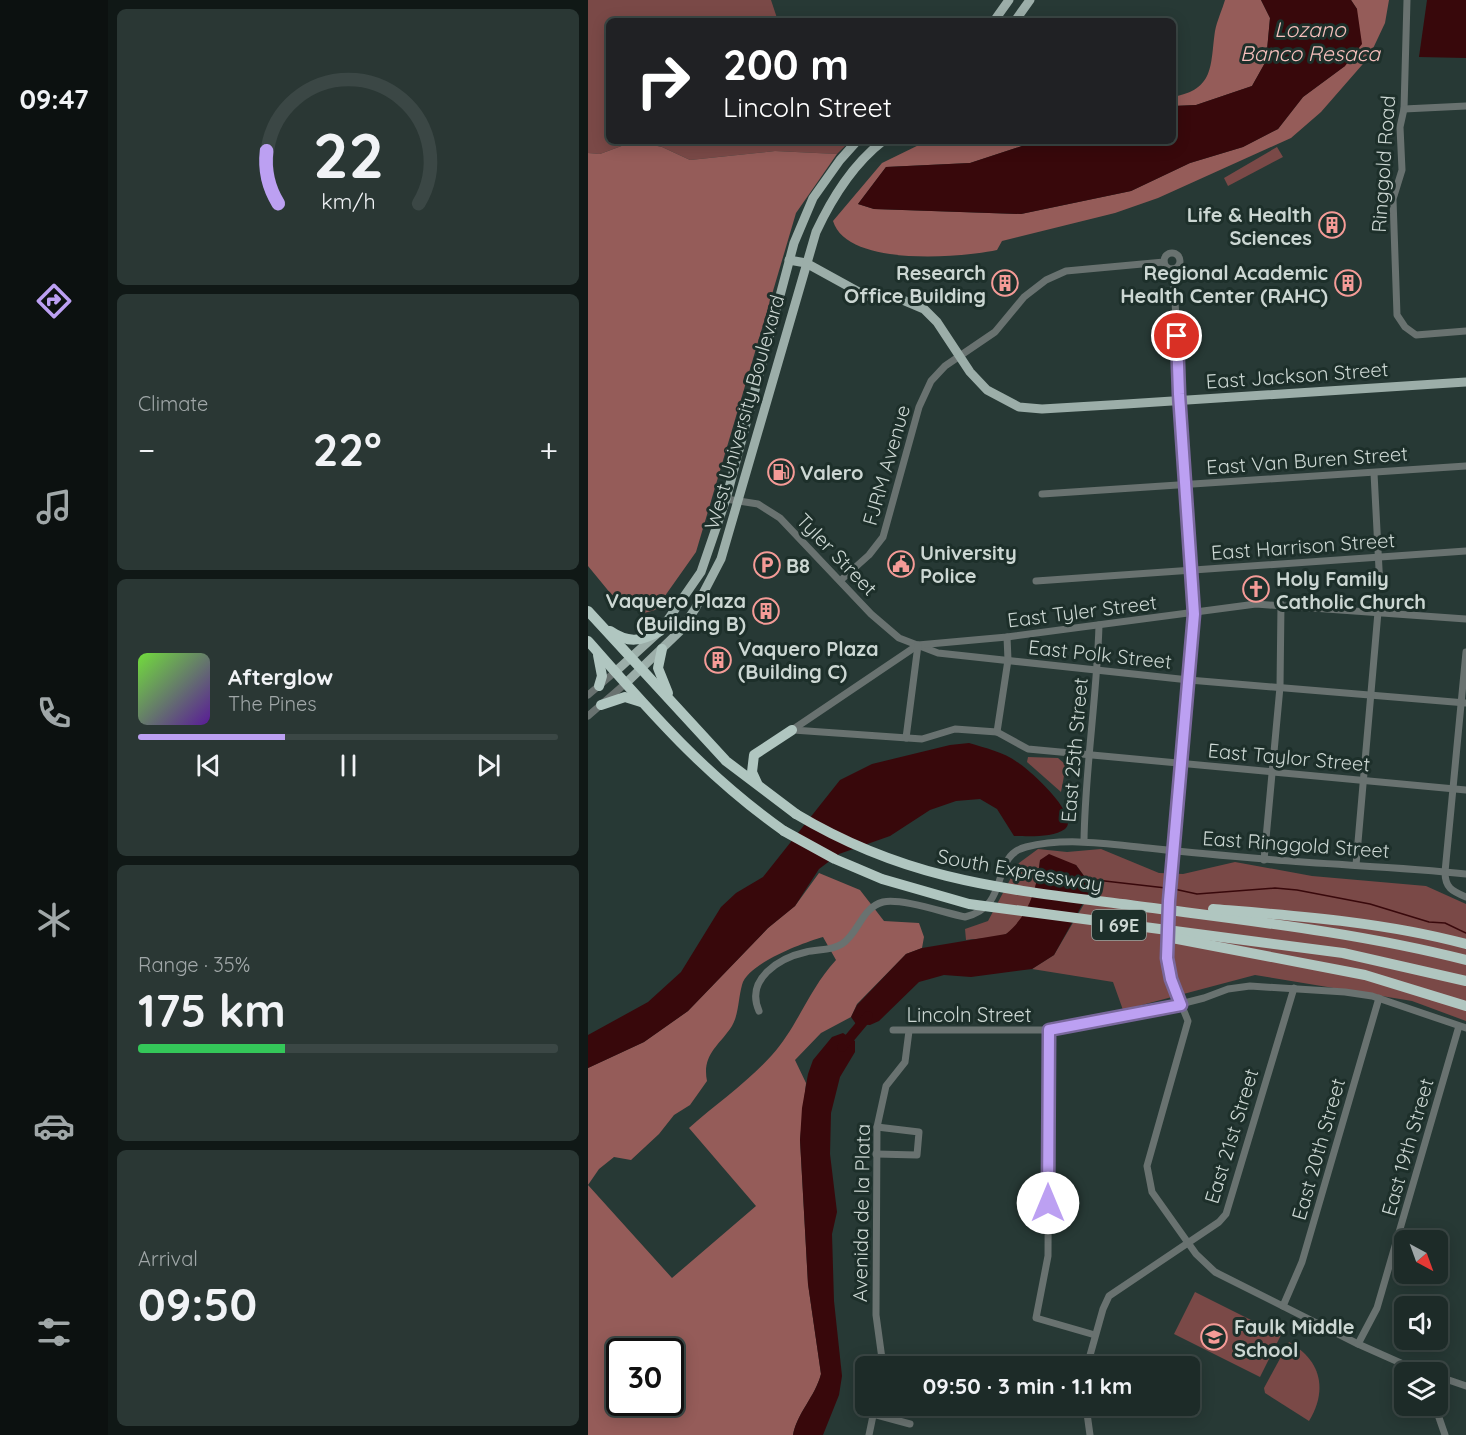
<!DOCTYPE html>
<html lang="en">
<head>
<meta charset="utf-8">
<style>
  :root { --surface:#1d2b28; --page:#2a3734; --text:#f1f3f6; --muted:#a0a7a8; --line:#3b4745; --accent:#bca0f2 }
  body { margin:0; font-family:Quicksand,sans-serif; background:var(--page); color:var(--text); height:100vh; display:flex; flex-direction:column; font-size:22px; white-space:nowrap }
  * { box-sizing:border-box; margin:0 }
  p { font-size:20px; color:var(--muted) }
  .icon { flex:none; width:33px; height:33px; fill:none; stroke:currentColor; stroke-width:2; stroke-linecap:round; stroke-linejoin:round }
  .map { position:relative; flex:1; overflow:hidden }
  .drawer { display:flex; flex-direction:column; gap:9px; padding:9px; background:#101816; width:480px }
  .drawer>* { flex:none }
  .guide { position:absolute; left:18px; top:18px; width:570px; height:126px; border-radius:9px; box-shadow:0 3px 15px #0003,0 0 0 2px var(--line); background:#202124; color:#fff; overflow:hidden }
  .needle { width:39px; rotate:139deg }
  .buttons { position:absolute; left:806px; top:1230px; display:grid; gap:12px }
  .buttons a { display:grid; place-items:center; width:54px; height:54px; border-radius:9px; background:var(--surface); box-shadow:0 3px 15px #0003,0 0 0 2px var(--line); font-size:30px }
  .speed { position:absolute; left:18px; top:1338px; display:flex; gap:12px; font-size:30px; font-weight:700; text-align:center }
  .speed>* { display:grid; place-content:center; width:78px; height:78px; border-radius:50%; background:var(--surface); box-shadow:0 3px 15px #0003,0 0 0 2px var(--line); line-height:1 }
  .speed .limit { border:3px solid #111; border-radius:9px; background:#fff; color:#111 }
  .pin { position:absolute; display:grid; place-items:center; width:51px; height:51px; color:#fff; margin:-26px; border:3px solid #fff; border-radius:50%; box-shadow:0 2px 6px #0007 }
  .me { position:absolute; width:66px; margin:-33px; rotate:0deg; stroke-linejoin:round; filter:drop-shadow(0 0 4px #0008) }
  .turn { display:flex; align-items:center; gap:21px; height:126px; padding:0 18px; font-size:27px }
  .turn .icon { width:78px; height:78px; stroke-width:2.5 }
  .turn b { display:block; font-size:42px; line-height:51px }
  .big { font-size:45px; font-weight:800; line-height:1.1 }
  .drawer .widget { flex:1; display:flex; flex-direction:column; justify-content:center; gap:9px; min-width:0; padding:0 21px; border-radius:9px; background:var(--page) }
  .drawer .dial { align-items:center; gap:0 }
  .dial svg { height:156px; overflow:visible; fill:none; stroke:var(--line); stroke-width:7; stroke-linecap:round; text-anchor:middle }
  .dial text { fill:var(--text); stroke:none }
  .song { display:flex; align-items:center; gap:18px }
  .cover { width:72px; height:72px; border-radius:9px; background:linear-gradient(135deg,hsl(100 70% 55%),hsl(270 70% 35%)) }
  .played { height:6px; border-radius:3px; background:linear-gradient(90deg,var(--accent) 35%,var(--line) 35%) }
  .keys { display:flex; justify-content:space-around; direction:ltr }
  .heat { display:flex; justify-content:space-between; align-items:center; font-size:33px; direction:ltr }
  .charge { height:9px; border-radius:4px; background:linear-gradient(90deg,#34c759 35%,var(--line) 0) }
  .trip { position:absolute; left:267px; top:1356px; width:345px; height:60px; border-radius:9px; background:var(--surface); box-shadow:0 3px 15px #0003,0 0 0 2px var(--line); font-weight:800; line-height:60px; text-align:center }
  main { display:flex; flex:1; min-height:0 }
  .menu { display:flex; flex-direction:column; width:108px; justify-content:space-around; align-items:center; background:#0c1110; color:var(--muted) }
  .menu .icon { width:42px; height:42px }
  .menu .current { color:var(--accent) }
  .menu b { font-size:27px; color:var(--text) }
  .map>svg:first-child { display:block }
  .green { fill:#7a4947 }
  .forest { fill:#955c59; fill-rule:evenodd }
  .water { fill:#38080b }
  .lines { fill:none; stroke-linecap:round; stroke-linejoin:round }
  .stream { stroke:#38080b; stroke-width:1.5 }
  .river { stroke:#38080b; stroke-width:10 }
  .minor { stroke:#697270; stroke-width:7 }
  .major { stroke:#9caea9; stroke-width:9 }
  .highway { stroke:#b0c6c0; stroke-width:10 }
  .highway-bridge { stroke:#b0c6c0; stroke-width:10 }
  .route-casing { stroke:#7a689d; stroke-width:15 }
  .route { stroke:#bca0f2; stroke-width:10 }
  .labels { text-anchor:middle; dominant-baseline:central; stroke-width:6; stroke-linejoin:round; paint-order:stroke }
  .shield { fill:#1d2f2a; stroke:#98a5a0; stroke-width:1.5 }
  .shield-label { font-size:18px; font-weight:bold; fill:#ccd7d3 }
  .street-label { font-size:20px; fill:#ccd7d3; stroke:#1d2f2a }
  .poi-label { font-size:20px; font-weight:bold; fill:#ccd7d3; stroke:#1d2f2a; text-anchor:start }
  .water-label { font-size:21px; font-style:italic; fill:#f7c0bd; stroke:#1d2f2a }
</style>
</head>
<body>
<main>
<nav class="menu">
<b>09:47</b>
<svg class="icon current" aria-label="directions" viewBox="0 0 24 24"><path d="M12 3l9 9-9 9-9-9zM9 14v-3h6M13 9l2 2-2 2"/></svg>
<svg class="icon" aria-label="music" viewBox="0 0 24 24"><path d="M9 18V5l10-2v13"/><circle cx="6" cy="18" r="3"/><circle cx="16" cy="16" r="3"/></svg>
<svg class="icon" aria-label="phone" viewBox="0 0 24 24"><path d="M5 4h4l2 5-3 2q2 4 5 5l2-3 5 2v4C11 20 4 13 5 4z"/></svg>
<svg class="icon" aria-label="climate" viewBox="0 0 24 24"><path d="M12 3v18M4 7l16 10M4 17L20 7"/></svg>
<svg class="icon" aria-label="car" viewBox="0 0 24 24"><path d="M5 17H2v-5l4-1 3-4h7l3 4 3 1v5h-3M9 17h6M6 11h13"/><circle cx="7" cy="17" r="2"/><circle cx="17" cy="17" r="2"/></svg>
<svg class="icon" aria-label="filters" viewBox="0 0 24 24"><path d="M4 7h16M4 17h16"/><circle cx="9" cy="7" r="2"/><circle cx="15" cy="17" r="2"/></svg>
</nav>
<section class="drawer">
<div class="widget dial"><svg viewBox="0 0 100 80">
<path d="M14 69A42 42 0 1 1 86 69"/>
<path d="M14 69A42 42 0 0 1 8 42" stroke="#bca0f2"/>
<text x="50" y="56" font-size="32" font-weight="700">22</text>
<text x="50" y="72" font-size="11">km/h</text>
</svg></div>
<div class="widget"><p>Climate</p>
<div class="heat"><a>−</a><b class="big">22°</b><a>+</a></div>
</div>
<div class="widget">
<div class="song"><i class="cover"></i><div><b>Afterglow</b><p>The Pines</p></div></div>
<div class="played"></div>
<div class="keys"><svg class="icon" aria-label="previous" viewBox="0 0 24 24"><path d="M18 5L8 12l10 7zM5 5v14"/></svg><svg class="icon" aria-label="pause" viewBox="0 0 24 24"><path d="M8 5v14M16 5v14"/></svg><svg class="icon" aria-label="next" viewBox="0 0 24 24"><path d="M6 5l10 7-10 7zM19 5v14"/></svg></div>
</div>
<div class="widget"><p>Range · 35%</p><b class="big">175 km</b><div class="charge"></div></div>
<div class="widget"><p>Arrival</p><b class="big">09:50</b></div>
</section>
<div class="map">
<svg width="878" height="1435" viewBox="0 0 878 1435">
  <rect width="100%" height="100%" fill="#273935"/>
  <g class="green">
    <path d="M 0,0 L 183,0 L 190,21 L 21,21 L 21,141 L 47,141 L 12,154 L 0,153 Z"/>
    <path d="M 51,141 L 262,141 L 249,154 L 187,151 L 102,160 L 74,147 Z"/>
    <path d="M 689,147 L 695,157 L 640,186 L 636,178 Z"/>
    <path d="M 440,757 L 470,758 L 478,765 L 473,792 L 439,762 Z"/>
    <path d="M 450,849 L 479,852 L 513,849 L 571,873 L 595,874 L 647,862 L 724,876 L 838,886 L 878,904 L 878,1021 L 824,1001 L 667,975 L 535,1010 L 525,982 L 444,969 L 466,955 L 506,887 L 508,881 L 499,880 L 488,865 L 452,861 C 449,885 442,919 420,933 C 409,939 390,938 378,940 L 377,929 L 400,921 L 431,863 Z"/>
    <path d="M 607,1292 L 693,1335 L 672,1377 L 586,1334 Z"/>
    <path d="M 701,1342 C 733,1360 740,1390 721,1421 L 677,1393 L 676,1388 Z"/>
  </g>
  <g class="forest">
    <path d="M 637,0 L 673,0 L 682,18 L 678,61 L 664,86 L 608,105 L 585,106 L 585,97 C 627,89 622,66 627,31 C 629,21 634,10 637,0 Z"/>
    <path d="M 763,0 L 801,0 L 797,23 L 781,57 L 733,112 L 703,138 L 570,198 L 527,213 L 414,241 L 409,250 C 371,258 259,267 245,221 L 294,163 L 339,141 L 449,141 L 382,163 L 298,167 L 270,204 L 286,209 L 433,214 L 543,191 L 602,163 L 655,147 L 690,129 L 715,97 L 757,66 L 769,9 Z"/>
    <path d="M 47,141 L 74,147 L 102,160 L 187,151 L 249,154 L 208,213 L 108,552 L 67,610 L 56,613 L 23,594 L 0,566 L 0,153 L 12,154 Z"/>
    <path d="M 231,873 L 272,890 L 296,921 L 331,923 L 336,937 L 334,948 L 318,954 L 269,1004 L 263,1017 L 233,1033 L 207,1060 L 218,1083 L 212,1140 L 220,1284 L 233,1374 C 227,1397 209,1413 205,1435 L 0,1435 L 0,1185 L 84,1278 L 168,1206 L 101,1128 C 128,1104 160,1082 184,1055 C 210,1026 221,989 248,960 L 235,937 C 214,943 159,964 154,985 C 150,999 151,1017 142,1029 C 129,1047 114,1056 119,1081 L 102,1105 L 86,1115 L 71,1134 L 43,1160 L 26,1157 L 11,1169 L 0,1185 L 0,1068 L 56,1042 L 100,1011 L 180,928 L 207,906 ZM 32,1352 L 82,1352 L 82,1402 L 32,1402 Z"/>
  </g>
  <g class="water">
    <path d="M 673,0 L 763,0 L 769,9 L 774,44 L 757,66 L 715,97 L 690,129 L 655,147 L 602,163 L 543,191 L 433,214 L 286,209 L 270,204 L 298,167 L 382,163 L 449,141 L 585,141 L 585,106 L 608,105 L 664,86 L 678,61 L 682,18 Z"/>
    <path d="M 839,0 L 878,0 L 878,58 L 831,57 Z"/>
    <path d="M 381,743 C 397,748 416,752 429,762 C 441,769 493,816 477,829 C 465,838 440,836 426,836 L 409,809 L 392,799 L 368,801 L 342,810 L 302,836 L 251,854 L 231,869 L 207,906 L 180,928 L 100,1011 L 56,1042 L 0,1068 L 0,1035 L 60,1002 L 93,972 L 133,907 L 148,893 L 175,877 L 252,780 L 284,764 L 362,745 Z"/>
    <path d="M 461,854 L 488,865 L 499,880 L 502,877 L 508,880 L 466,955 L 444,969 L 383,977 L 356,975 L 331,982 L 291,1021 L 282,1025 L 268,1024 L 263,1017 L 269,1005 L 318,954 L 334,948 L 418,934 C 441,915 449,889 452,860 Z"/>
    <path d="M 255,1033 L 267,1041 L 267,1052 L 252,1077 L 243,1113 L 242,1154 L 249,1212 L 244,1234 L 246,1301 L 254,1376 L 251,1395 L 235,1435 L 205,1435 C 209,1413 227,1397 233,1374 L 220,1284 L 212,1140 L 214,1108 L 220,1074 L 225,1060 L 244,1037 Z"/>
  </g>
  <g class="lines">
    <g class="stream">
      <path d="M 508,880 L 578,888"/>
      <path d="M 586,889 L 609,894 L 687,888 L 709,890 L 782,904 L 841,922 L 857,923 L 878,933"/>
    </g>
    <path class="river" d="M 254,1047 L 280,1016"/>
    <g class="minor">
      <path d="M 819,0 L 816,109 L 812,127 L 814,170 L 805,199 L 809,315 L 817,327 L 828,335 L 878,331"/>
      <path d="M 816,109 L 878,106"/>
      <circle cx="584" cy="261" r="8"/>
      <path d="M 585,269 L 606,614 L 584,851 L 579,958 L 583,979 L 600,1021 L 559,1166 L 564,1192 L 608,1254 L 627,1272 L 770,1344 L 824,1368 L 840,1372"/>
      <path d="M 786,473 L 792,588"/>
      <path d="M 454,494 L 878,466"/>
      <path d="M 138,499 L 170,504 L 192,518 L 283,614 L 311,638 L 350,653 L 601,680 L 878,703"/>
      <path d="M 253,580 L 281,555 L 295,537 L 331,407 L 343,381 L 357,366 L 407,332 L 436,297 L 458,280 L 478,271 L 576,262"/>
      <path d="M 448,581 L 878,551"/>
      <path d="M 878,652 L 857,872 C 857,888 864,891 878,897"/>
      <path d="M 0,695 L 27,672"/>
      <path d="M 0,716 L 38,683"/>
      <path d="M 204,730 L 330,645 L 419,637 L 668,604 L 878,619"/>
      <path d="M 205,730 L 334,739 L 367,729 L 409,732 L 440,749 L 878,790"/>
      <path d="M 409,732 L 420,660 L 419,637"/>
      <path d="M 318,738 L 330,645"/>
      <path d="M 496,841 C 497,769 509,697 511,625"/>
      <path d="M 676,860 L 692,687 L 693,604"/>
      <path d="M 768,865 L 790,612"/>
      <path d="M 171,1011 C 157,979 191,958 218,952 C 230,949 243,951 254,944 C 271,933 273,908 295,902 C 314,898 357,913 377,917 C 424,906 401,856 438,847 C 478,837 520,844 560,848 C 595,852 630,855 665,858 C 736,865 807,866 878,874"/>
      <path d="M 305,1030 L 461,1030 L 553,1014 L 616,998 L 640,989 L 662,986 L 757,992 L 784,996 L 878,1028"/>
      <path d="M 461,1030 L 460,1256 L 448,1318 L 507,1335"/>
      <path d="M 288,1154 L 329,1155 L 331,1132 L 289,1127"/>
      <path d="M 695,1306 L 714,1262 L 791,998"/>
      <path d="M 770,1344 L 789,1308 L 871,1026"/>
      <path d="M 295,1366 L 288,1315 L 289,1127 L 298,1086 L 317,1062 L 321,1031"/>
      <path d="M 499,1366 L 515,1309 L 521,1296 L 631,1222 L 638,1214 L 706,988"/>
      <path d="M 849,1376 L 878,1386"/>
      <path d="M 498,1406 L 502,1435"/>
      <path d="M 847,1406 L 857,1435"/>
      <path d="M 285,1414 L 322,1424"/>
      <path d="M 281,1435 L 287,1406"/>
    </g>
    <g class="major">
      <path d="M 406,21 L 421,0"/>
      <path d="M 427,21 L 442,0"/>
      <path d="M 201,260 L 218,263 L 278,296 L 310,298 L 336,309 L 349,322 L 382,372 L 399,390 L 431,407 L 454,409 L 538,404 L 878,382"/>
      <path d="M 27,672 L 72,631 L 113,572 L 138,499 L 206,243 L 225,198 L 252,160 L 269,141"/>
      <path d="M 38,683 L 92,631 L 107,609 L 133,559 L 228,232 C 244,198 264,165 295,141"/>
    </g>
    <g class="highway">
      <path d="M 0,611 L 138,761 L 208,814"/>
      <path d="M 22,631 C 41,644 53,641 72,631"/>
      <path d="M 0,641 C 63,713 118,776 196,831"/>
      <path d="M 74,649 L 70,668 L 80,693"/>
      <path d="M 10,655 L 14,676 L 11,686"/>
      <path d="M 13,705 L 37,697 L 53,702"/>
      <path d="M 169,783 L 164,772 L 166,755 L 204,730"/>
    </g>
    <g class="highway-bridge">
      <path d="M 208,814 C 320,881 416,889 542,905 C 654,920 768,932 878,960"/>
      <path d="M 196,831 L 247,859 L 294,879 L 381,904 L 755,953 L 878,981"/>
      <path d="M 625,909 C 710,916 796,922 878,944"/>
      <path d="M 579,937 L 777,975 L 878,1006"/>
    </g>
  </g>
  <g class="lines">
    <g class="route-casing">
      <path id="route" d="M 460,1203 L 461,1030 L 593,1005 L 583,979 L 579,958 L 581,901 L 606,614 L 591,394 L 589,336"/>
    </g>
    <use href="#route" class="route"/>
  </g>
  <defs>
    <g id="building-ring" transform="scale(1.35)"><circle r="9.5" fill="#1d2f2a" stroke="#f59b97" stroke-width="1.5"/><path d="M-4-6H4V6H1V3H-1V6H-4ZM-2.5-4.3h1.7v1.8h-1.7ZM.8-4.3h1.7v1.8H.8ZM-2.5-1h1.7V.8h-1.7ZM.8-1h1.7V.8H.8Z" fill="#f59b97"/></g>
    <g id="fuel-ring" transform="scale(1.35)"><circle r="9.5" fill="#1d2f2a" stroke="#f59b97" stroke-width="1.5"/><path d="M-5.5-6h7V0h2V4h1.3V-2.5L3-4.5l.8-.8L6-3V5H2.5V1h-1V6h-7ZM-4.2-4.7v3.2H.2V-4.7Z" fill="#f59b97"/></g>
    <g id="civic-ring" transform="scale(1.35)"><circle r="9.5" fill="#1d2f2a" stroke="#f59b97" stroke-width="1.5"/><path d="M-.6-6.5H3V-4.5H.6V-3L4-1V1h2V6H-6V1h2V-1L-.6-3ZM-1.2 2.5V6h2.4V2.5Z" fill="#f59b97"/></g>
    <g id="parking-ring" transform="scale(1.35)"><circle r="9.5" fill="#1d2f2a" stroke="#f59b97" stroke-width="1.5"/><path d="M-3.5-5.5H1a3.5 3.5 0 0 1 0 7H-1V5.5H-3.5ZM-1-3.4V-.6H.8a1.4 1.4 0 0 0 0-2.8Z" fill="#f59b97"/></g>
    <g id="church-ring" transform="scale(1.35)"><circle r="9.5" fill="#1d2f2a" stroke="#f59b97" stroke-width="1.5"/><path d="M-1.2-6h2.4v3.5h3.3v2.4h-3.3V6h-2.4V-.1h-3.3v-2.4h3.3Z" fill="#f59b97"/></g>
    <g id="school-ring" transform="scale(1.35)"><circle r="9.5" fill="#1d2f2a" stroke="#f59b97" stroke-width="1.5"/><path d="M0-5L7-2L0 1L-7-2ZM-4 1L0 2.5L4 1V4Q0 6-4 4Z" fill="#f59b97"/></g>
  </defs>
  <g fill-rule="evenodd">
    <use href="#building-ring" x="744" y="225"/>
    <use href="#building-ring" x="417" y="283"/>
    <use href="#building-ring" x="760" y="283"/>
    <use href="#fuel-ring" x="193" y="472"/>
    <use href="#civic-ring" x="313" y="564"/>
    <use href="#parking-ring" x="179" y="565"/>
    <use href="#church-ring" x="668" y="589"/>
    <use href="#building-ring" x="178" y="611"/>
    <use href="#building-ring" x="130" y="660"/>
    <use href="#school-ring" x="626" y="1337"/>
  </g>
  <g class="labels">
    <rect class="shield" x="504" y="910" width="54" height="30" rx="4.5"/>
    <g class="shield-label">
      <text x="531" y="925">I 69E</text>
    </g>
    <g class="street-label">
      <text transform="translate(795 164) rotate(-86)">Ringgold Road</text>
      <text transform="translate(709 375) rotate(-4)">East Jackson Street</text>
      <text transform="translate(156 412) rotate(-74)">West University Boulevard</text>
      <text transform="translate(719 460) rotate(-4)">East Van Buren Street</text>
      <text transform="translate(298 465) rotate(-74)">FJRM Avenue</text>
      <text transform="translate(715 546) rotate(-4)">East Harrison Street</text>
      <text transform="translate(249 554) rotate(46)">Tyler Street</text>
      <text transform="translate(494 611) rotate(-7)">East Tyler Street</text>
      <text transform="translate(512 654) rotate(6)">East Polk Street</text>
      <text transform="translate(486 750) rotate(-85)">East 25th Street</text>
      <text transform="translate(701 757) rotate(5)">East Taylor Street</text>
      <text transform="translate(708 844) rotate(4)">East Ringgold Street</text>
      <text transform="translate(432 870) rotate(10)">South Expressway</text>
      <text x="381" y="1014">Lincoln Street</text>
      <text transform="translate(643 1136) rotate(-73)">East 21st Street</text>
      <text transform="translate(819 1147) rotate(-74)">East 19th Street</text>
      <text transform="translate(730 1149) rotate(-74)">East 20th Street</text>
      <text transform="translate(273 1213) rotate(-89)">Avenida de la Plata</text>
    </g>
    <g class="poi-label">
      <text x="724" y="214" text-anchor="end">Life &amp; Health<tspan x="724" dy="23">Sciences</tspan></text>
      <text x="398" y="272" text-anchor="end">Research<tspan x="398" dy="23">Office Building</tspan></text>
      <text x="740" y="272" text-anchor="end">Regional Academic<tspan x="740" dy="23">Health Center (RAHC)</tspan></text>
      <text x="212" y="472">Valero</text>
      <text x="332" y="552">University<tspan x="332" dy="23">Police</tspan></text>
      <text x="198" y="565">B8</text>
      <text x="688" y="578">Holy Family<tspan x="688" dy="23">Catholic Church</tspan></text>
      <text x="158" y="600" text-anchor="end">Vaquero Plaza<tspan x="158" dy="23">(Building B)</tspan></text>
      <text x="150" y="648">Vaquero Plaza<tspan x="150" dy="23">(Building C)</tspan></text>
      <text x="646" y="1326">Faulk Middle<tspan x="646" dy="23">School</tspan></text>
    </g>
    <g class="water-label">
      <text x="722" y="29">Lozano<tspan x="722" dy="24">Banco Resaca</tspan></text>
    </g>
  </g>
</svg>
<div class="buttons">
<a><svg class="needle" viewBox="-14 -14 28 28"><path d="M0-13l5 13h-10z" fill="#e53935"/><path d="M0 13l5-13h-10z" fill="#a0a7a8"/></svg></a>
<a><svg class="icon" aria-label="sound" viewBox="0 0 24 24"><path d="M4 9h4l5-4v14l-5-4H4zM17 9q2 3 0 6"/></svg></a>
<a><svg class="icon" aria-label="layers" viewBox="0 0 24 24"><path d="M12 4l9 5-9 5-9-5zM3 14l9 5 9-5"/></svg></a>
</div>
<div class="speed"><div class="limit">30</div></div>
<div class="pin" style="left:589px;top:336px;background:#d93025"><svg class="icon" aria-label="arrive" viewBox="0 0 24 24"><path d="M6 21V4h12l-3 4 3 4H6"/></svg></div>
<svg class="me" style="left:460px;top:1203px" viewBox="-20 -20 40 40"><circle r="19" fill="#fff"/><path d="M0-13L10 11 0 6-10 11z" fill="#bca0f2"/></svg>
<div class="trip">09:50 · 3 min · 1.1 km</div>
<div class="guide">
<div class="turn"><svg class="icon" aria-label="right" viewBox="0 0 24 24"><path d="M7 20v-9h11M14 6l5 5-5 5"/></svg><div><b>200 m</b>Lincoln Street</div></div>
</div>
</div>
</main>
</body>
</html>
